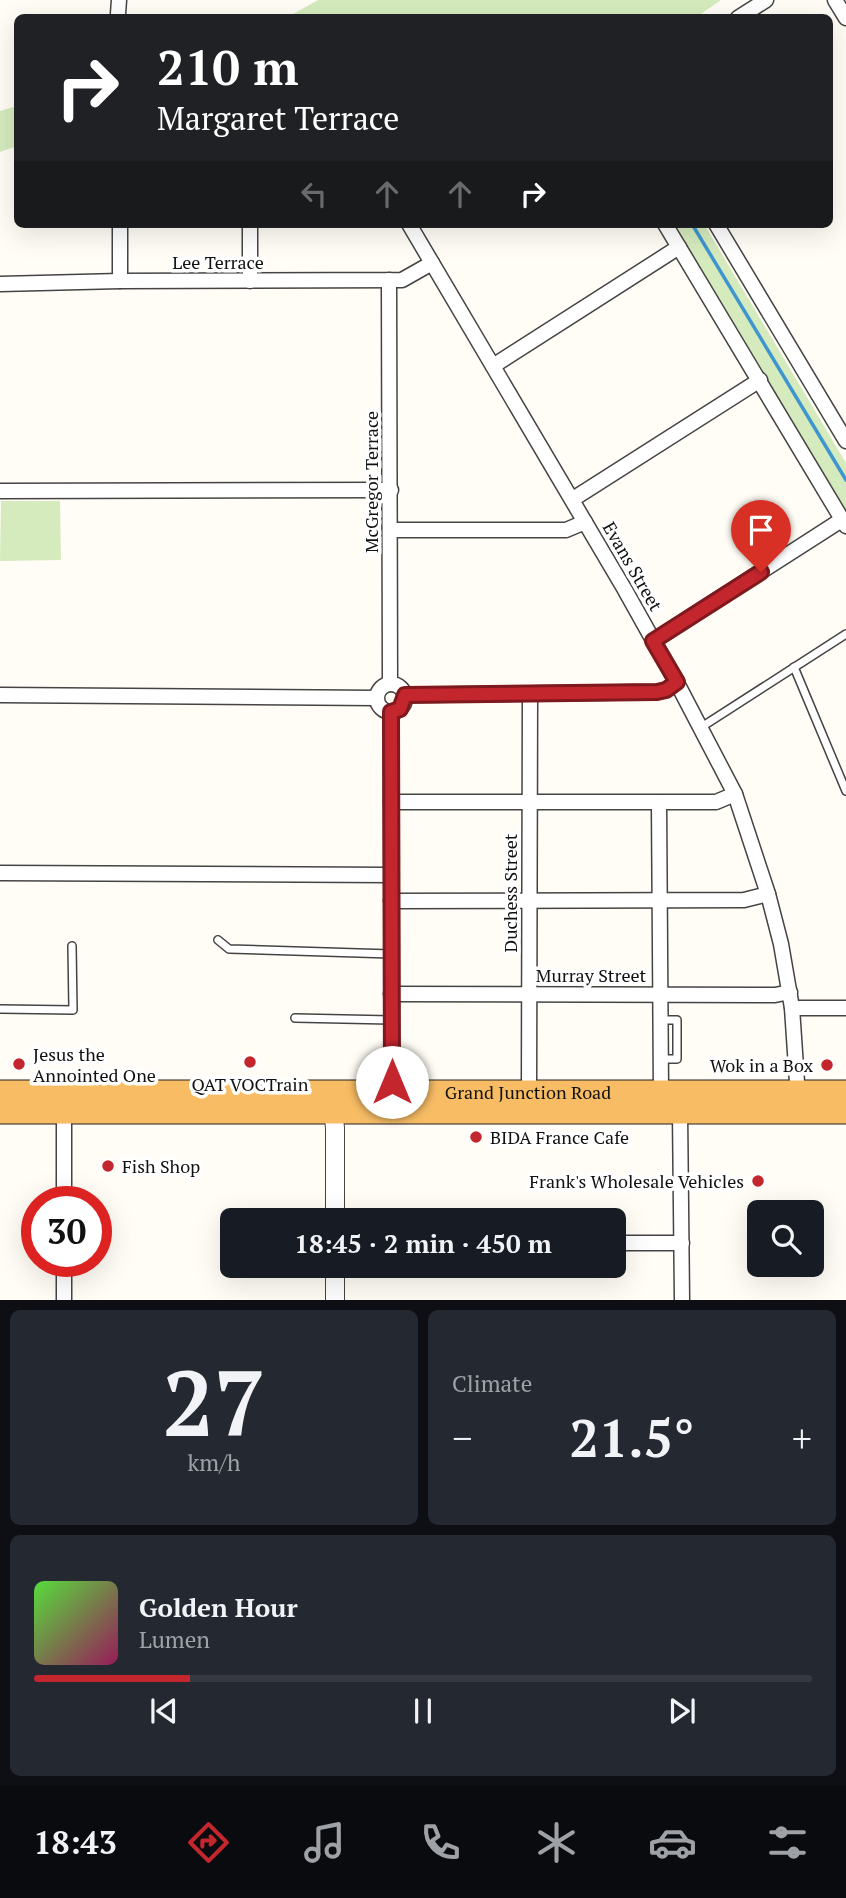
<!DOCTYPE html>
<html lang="en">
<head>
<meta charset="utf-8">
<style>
  :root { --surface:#171b24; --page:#242831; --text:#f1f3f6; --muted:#9ea1a6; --line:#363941; --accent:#c4262e }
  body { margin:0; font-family:"PT Serif",serif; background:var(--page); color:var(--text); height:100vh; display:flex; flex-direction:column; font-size:26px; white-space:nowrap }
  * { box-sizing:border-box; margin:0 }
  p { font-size:23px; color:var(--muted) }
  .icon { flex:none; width:38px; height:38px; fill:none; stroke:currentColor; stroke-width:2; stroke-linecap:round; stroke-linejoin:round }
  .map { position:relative; height:1300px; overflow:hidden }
  .sheet { display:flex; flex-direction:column; gap:10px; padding:10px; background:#0d0f14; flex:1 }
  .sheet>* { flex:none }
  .hud { position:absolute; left:14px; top:14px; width:819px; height:214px; border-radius:10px; box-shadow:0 7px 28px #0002; background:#202124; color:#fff; overflow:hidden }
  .buttons { position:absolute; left:747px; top:1200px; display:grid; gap:14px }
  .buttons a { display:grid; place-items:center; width:77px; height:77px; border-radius:10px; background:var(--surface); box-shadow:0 7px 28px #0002; font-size:35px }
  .speed { position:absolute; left:21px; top:1186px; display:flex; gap:14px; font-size:35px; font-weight:700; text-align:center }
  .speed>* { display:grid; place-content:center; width:91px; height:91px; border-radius:50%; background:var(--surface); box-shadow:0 7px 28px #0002; line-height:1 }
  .speed .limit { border:10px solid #d22; background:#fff; color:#111 }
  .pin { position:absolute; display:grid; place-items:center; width:60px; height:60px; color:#fff; margin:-72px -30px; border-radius:50% 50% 50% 0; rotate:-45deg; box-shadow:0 0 7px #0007 }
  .pin .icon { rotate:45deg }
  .me { position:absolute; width:77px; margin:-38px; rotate:0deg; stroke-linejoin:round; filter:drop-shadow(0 0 5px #0008) }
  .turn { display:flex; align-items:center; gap:24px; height:147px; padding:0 28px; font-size:32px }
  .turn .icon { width:91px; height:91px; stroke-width:2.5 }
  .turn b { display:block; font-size:49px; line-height:60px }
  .lanes { display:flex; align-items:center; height:66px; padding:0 28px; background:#0003; justify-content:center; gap:35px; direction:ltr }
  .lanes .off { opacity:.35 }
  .big { font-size:52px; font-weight:700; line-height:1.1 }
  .sheet .card { flex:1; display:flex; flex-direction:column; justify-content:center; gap:10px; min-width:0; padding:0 24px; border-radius:10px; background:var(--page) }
  .sheet .dial { align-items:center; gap:0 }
  .dial b { font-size:91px; line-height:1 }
  .song { display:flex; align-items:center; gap:21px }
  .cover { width:84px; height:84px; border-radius:10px; background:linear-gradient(135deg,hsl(110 70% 55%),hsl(330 70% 35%)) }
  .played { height:7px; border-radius:4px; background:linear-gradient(90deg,var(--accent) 20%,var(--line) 20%) }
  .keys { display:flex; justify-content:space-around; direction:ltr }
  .heat { display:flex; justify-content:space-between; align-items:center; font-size:38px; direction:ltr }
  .sheet .tiles { flex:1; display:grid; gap:10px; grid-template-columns:1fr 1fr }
  .card:last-child { grid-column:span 2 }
  .trip { position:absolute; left:220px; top:1208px; width:406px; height:70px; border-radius:10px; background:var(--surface); box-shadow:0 7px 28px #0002; font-weight:700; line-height:70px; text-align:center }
  .dock { display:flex; height:112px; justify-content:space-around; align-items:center; background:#090b0e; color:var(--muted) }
  .dock .icon { width:49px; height:49px }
  .dock .selected { color:var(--accent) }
  .dock b { font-size:32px; color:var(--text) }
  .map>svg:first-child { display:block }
  .green { fill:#d5ebbd }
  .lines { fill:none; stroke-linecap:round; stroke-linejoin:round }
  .stream { stroke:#3f96cf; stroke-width:3.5 }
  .service-casing { stroke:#444; stroke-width:10 }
  .minor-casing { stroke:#444; stroke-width:17 }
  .tertiary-casing { stroke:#444; stroke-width:20 }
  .trunk-casing { stroke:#222; stroke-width:25 }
  .service { stroke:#fff; stroke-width:7 }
  .minor { stroke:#fff; stroke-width:14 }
  .tertiary { stroke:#fff; stroke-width:18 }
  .trunk { stroke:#f7bc64; stroke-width:23 }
  .route-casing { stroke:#7f191e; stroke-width:18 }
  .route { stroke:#c4262e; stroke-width:12 }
  .poi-dot { fill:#c4262e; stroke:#fff; stroke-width:2.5 }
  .labels { text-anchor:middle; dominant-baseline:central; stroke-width:7; stroke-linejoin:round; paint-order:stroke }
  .street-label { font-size:18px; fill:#111; stroke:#fff }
  .poi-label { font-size:18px; fill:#111; stroke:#fff; text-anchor:start }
</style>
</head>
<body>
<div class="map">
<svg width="846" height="1300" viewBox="0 0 846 1300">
  <rect width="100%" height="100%" fill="#fffdf5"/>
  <g class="green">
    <path d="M 318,0 L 721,0 L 695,18 L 288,17 Z"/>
    <path d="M 17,106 L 17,146 L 0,152 L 0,111 Z"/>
    <path d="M 674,224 L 704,224 L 846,463 L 846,514 Z"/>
    <path d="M 1,501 L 60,501 L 61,560 L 0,561 Z"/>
  </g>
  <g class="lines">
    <path class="stream" d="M 692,224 L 846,480"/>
    <g class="service-casing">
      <g id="service">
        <path d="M 794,667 L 846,791"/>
        <path d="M 700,728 L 846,634"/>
        <path d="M 218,940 L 229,949 L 391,954"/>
        <path d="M 0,1009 L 73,1010 L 72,946"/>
        <path d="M 295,1018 L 391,1020"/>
        <path d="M 659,1020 L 677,1020 L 677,1059 L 661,1059"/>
      </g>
    </g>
    <g class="minor-casing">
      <g id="minor">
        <path d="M 835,0 L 846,18"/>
        <path d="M 118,14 L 119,0"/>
        <path d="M 738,18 L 766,0"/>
        <path d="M 250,224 L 250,281"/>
        <path d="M 409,224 L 625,590 L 677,683 L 735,794 L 768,894 L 781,944 L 792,1008 L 798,1097"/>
        <path d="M 665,224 L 846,526"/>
        <path d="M 716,224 L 846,441"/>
        <path d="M 389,280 L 390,684"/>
        <path d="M 120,281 L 120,224"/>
        <path d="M 0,284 L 120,281 L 402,280 L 432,263"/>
        <path d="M 493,366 L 679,247"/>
        <path d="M 0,491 L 391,490"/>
        <path d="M 573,499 L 760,380"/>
        <path d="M 391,530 L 566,530 L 585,522"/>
        <path d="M 653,641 L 843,519"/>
        <circle cx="391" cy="698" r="14"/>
        <path d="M 0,695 L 376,698"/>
        <path d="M 405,695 L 657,692 L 666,690 L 677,683"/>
        <path d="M 391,712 L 392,1099"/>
        <path d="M 391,802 L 716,802 L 735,794"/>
        <path d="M 659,803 L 661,1092"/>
        <path d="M 0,873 L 391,875"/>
        <path d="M 391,901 L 744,900 L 768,894"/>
        <path d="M 391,994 L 775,995 L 790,992"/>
        <path d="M 792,1008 L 846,1008"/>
        <path d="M 529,1092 L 530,694"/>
        <path d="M 680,1112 L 682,1300"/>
        <path d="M 64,1113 L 64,1202"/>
        <path d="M 614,1243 L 682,1243"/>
        <path d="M 64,1262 L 64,1300"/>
      </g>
    </g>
    <g class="tertiary-casing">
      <g id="tertiary">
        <path d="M 332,1099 L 335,1128 L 335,1220"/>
        <path d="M 335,1265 L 335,1300"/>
      </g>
    </g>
    <g class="trunk-casing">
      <g id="trunk">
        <path id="s1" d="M 0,1092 L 846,1092"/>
        <path d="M 0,1112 L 846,1112"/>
      </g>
    </g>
    <use href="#service" class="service"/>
    <use href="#minor" class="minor"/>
    <use href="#tertiary" class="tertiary"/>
    <use href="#trunk" class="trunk"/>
  </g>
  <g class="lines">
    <g class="route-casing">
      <path id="route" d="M 392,1082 L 391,712 L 400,709 L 405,695 L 657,692 L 666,690 L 677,682 L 653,641 L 761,572"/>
    </g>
    <use href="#route" class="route"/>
  </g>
  <g class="poi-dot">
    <circle cx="250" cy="1062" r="7"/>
    <circle cx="19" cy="1064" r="7"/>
    <circle cx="827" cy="1065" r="7"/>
    <circle cx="476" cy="1137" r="7"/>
    <circle cx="108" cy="1166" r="7"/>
    <circle cx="758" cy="1181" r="7"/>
  </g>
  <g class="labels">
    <g class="street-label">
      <text x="218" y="262">Lee Terrace</text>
      <text transform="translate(371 482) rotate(-90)">McGregor Terrace</text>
      <text transform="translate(633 566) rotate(60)">Evans Street</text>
      <text transform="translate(510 893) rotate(-90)">Duchess Street</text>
      <text x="591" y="975">Murray Street</text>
      <text stroke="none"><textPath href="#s1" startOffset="528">Grand Junction Road</textPath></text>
    </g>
    <g class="poi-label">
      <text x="33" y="1054">Jesus the<tspan x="33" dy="21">Annointed One</tspan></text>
      <text x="813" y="1065" text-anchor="end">Wok in a Box</text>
      <text x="250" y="1084" text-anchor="middle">QAT VOCTrain</text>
      <text x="490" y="1137">BIDA France Cafe</text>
      <text x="122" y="1166">Fish Shop</text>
      <text x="744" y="1181" text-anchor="end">Frank's Wholesale Vehicles</text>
    </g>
  </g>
</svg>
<div class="buttons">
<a><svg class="icon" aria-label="search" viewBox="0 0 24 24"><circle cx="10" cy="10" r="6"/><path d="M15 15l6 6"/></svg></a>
</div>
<div class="speed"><div class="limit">30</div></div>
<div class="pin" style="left:761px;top:572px;background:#d93025"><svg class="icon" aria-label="arrive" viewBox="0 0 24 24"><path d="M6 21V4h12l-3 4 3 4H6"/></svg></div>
<svg class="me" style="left:392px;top:1082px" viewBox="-20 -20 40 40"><circle r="19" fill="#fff"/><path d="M0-13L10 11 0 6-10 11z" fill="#c4262e"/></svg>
<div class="trip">18:45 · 2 min · 450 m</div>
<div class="hud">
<div class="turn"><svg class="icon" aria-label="right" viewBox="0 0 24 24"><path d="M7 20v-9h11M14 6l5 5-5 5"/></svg><div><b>210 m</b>Margaret Terrace</div></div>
<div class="lanes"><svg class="icon off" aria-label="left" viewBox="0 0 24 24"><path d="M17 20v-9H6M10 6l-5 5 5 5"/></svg><svg class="icon off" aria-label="ahead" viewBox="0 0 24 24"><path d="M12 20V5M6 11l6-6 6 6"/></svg><svg class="icon off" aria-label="ahead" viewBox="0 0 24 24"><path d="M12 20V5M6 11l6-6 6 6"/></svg><svg class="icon" aria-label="right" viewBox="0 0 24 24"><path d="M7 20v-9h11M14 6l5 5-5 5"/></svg></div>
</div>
</div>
<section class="sheet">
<div class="tiles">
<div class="card dial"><b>27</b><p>km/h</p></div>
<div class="card"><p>Climate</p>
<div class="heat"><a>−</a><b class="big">21.5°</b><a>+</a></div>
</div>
<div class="card">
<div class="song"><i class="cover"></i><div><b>Golden Hour</b><p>Lumen</p></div></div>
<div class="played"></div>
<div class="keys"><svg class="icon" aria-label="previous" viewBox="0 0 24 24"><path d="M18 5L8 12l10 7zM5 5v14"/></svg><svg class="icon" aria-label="pause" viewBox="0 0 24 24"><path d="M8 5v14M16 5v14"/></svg><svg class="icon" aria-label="next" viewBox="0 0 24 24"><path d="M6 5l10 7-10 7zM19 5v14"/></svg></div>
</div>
</div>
</section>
<nav class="dock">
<b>18:43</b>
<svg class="icon selected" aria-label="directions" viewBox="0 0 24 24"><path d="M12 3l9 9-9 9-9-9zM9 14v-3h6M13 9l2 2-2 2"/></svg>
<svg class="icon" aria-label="music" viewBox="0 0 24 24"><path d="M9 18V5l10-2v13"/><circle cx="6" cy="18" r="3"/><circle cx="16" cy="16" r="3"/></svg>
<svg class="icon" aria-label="phone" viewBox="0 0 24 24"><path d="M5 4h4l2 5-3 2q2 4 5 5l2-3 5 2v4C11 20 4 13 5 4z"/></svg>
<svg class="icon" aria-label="climate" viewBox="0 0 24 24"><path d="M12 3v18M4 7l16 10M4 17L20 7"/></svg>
<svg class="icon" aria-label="car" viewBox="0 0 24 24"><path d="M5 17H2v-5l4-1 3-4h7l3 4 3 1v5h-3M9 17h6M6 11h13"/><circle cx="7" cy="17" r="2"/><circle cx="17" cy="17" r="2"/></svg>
<svg class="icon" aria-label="filters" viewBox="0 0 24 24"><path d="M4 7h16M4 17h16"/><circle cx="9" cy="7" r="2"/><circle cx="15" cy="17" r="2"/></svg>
</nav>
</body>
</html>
